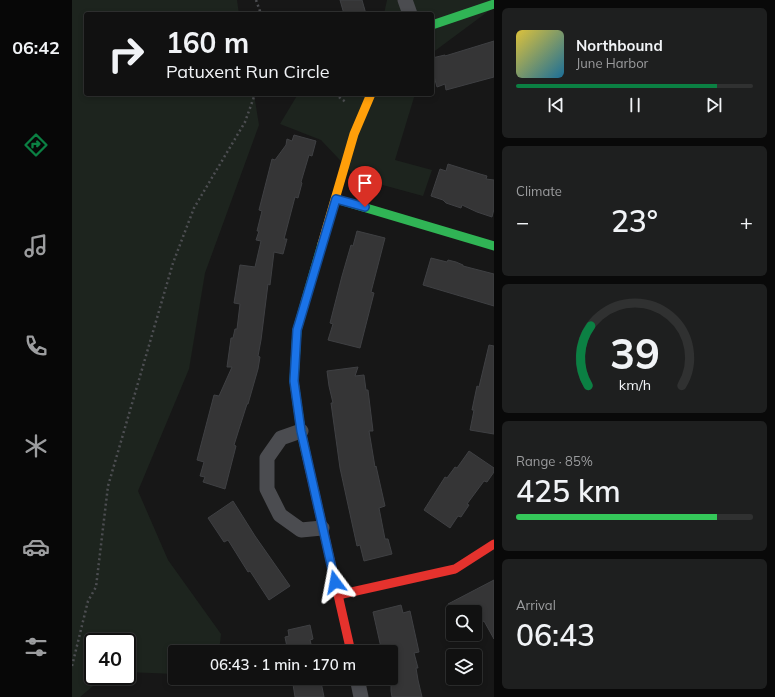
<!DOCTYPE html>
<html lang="en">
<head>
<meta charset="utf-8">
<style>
  :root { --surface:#111; --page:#1e1f1f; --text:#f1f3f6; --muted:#9c9d9f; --line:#303131; --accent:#0b8043 }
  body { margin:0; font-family:Mulish,sans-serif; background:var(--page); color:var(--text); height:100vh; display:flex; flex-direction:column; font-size:15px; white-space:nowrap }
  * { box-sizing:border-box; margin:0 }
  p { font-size:13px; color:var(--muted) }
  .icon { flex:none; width:22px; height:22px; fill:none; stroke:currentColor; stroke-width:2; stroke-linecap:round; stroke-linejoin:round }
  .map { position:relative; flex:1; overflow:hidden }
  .drawer { display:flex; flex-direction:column; gap:8px; padding:8px; background:#090909; width:281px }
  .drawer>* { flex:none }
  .top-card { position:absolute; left:12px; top:12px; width:350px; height:84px; border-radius:4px; box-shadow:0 2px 6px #0003,0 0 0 1px var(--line); background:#111; color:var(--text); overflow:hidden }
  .buttons { position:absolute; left:374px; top:605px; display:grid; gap:8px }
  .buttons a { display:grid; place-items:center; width:36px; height:36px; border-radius:4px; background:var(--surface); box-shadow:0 2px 6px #0003,0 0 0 1px var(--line); font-size:20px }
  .speed { position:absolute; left:12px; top:633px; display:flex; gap:8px; font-size:20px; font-weight:700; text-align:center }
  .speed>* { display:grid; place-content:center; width:52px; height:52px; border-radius:50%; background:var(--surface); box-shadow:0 2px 6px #0003,0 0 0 1px var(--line); line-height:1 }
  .speed .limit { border:2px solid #111; border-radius:6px; background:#fff; color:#111 }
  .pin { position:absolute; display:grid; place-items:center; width:34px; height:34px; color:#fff; margin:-41px -17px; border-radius:50% 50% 50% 0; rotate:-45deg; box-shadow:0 0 4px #0007 }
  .pin .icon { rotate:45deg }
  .me { position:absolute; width:44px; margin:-22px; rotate:347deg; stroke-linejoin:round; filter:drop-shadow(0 0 3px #0008) }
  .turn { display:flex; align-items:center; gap:14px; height:84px; padding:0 16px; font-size:18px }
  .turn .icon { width:52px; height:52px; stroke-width:2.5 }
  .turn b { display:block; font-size:28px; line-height:34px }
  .big { font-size:30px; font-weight:600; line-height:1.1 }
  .drawer .widget { flex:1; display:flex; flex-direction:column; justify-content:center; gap:6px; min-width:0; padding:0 14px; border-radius:6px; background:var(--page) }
  .drawer .dial { align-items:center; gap:0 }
  .dial svg { height:104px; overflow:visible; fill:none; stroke:var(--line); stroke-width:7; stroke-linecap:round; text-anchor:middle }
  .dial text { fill:var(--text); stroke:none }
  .song { display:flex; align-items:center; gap:12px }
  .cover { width:48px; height:48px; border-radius:6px; background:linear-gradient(135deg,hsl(50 70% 55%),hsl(200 70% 35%)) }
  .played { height:4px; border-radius:2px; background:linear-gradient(90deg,var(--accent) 85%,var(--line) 85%) }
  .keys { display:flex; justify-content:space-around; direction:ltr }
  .heat { display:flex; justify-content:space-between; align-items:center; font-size:22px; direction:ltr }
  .charge { height:6px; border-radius:3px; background:linear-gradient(90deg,#34c759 85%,var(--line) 0) }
  .trip { position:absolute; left:96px; top:645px; width:230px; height:40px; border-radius:4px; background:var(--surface); box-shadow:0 2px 6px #0003,0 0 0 1px var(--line); font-weight:600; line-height:40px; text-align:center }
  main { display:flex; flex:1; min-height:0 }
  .menu { display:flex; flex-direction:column; width:72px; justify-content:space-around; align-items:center; background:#070707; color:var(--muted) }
  .menu .icon { width:28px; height:28px }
  .menu .current { color:var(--accent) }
  .menu b { font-size:18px; color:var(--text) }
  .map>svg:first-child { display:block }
  .green { fill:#1d241e }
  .building { fill:#353536; stroke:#3f4043 }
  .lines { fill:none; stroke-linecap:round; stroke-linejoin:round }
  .path { stroke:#4d4e52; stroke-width:2.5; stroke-dasharray:2 3; stroke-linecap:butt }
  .street { stroke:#4b4c50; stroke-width:15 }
  .fast { stroke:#30b455; stroke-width:9 }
  .slow { stroke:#ff9f0a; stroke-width:9 }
  .jam { stroke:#e5322d; stroke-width:9 }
  .route-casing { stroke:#114b97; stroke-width:10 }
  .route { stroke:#1a73e8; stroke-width:7 }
</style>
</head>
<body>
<main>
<nav class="menu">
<b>06:42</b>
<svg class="icon current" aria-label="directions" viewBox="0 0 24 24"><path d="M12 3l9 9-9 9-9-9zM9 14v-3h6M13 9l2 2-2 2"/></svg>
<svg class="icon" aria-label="music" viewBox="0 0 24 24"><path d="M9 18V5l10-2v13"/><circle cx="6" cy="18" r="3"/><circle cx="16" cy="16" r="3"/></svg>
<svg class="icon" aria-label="phone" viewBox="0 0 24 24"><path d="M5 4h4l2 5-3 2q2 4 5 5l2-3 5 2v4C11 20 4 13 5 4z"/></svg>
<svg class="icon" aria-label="climate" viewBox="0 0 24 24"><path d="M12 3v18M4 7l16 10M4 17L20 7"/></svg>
<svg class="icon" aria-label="car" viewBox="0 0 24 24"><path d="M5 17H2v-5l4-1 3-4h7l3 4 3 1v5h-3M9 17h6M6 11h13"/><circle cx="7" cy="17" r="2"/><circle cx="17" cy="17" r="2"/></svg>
<svg class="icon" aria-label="filters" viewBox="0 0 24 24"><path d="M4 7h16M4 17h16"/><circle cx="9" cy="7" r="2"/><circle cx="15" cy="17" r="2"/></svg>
</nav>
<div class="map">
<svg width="422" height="697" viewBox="0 0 422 697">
  <rect width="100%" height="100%" fill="#171717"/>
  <g class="green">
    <path d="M 0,0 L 165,0 L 167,14 L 14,14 L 14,94 L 182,94 L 187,125 L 133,273 L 117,369 L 66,491 L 96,560 L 149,634 L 147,652 L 103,652 L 103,674 L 55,672 L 55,642 L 21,642 L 21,676 L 33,676 L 8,697 L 0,697 Z"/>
    <path d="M 315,0 L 422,0 L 422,7 L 360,53 L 360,14 L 312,14 Z"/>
    <path d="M 226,94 L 343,94 L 323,160 L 360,170 L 351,196 L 285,178 L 249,140 L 208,124 Z"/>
  </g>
  <g class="building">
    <path d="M 268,0 L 290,0 L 294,14 L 272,14 Z"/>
    <path d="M 422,41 L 422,77 L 374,90 L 373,84 L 365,87 L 360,69 L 360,58 L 373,55 L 373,56 Z"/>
    <path d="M 222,135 L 244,141 L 240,156 L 237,155 L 229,182 L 230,183 L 226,198 L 223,197 L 212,239 L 215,239 L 211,254 L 202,252 L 198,285 L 196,284 L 189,340 L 186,356 L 188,357 L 186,369 L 176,404 L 175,404 L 162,445 L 164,446 L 153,489 L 131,482 L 133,477 L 128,476 L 132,462 L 125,460 L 142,395 L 147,396 L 160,367 L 155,367 L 159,338 L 161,338 L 163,329 L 165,329 L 168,304 L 162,303 L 168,265 L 183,267 L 189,241 L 184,240 L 187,231 L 185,231 L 190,211 L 187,210 L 200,159 L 203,160 L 214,145 L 215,139 L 220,141 Z"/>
    <path d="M 376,164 L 408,174 L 415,176 L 414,179 L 422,180 L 422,209 L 420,217 L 405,212 L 390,205 L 389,208 L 374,203 L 371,200 L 359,196 L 368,169 L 374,171 Z"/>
    <path d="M 285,231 L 313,238 L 299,292 L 302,293 L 288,348 L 256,340 L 261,324 L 258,323 L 270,276 L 279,245 L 281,246 Z"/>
    <path d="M 359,258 L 375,262 L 376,260 L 384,262 L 391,265 L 391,266 L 422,274 L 422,306 L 351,285 Z"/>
    <path d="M 417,345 L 422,346 L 422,434 L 398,430 L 402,410 L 400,410 L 405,386 L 407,387 Z"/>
    <path d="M 286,367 L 283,376 L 292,375 L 294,390 L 296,390 L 301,431 L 297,431 L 303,467 L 304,466 L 313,506 L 307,508 L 313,539 L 316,539 L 320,554 L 292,561 L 288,545 L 285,546 L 268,468 L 259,403 L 261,403 L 257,386 L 255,371 Z"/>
    <path d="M 397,451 L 422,468 L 422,472 L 415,482 L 412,481 L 395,504 L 397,505 L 389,517 L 386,516 L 378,528 L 352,510 L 373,477 L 375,478 L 383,467 L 385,468 Z"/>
    <path d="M 161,501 L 183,536 L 218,586 L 197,600 L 178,571 L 176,572 L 156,540 L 152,542 L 136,518 Z"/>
    <path d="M 422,580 L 422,639 L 412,621 L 406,624 L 404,621 L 403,622 L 403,612 L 381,613 L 376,604 Z"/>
    <path d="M 329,605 L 331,613 L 338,611 L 347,652 L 342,653 L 346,668 L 344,668 L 346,680 L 350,697 L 320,697 L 319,691 L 319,652 L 310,652 L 301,612 Z"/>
    <path d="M 238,625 L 241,639 L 238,640 L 241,652 L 216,652 L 213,637 L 217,636 L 216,630 Z"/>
    <path d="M 220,678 L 246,678 L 247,682 L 249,682 L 252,697 L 223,697 Z"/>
  </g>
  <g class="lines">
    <g class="path">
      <path d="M 184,0 L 189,14"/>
      <path d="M 263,94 L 275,103"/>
      <path d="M 0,666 L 16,601 L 24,587 L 36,486 L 101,263 L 122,208 L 173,122 L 183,94"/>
    </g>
    <g class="street">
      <path d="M 333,0 L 338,14"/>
      <path d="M 229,431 L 209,438 L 195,458 L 195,489 L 208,515 L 229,530 L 250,528"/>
      <path d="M 285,678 L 289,697"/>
    </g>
    <g class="fast">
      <path d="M 360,25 L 422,4"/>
      <path d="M 264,199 L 422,246"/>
      <path d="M 235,458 L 229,431 L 222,381 L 225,330 L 250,244"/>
    </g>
    <path class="slow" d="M 250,244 L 282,134 L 299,94"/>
    <g class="jam">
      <path d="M 235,458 L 279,652"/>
      <path d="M 266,595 L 383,569 L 422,544"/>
    </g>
  </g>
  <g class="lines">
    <g class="route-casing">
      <path id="route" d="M 263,582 L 229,431 L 222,381 L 225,330 L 264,199 L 293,207"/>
    </g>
    <use href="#route" class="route"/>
  </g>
</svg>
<div class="buttons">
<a><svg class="icon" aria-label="search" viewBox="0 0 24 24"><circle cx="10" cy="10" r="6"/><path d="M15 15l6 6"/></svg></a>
<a><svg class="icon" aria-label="layers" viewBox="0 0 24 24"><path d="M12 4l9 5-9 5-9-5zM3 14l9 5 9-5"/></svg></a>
</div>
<div class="speed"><div class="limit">40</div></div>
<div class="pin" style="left:293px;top:207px;background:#d93025"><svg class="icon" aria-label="arrive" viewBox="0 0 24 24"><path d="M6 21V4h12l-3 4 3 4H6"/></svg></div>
<svg class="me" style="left:263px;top:582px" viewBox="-20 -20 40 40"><path d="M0-17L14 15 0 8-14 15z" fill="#1a73e8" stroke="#fff" stroke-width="4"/></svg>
<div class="trip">06:43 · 1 min · 170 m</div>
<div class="top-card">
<div class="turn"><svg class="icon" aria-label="right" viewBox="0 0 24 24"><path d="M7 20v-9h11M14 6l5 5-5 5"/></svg><div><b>160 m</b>Patuxent Run Circle</div></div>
</div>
</div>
<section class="drawer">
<div class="widget">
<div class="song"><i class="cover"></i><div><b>Northbound</b><p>June Harbor</p></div></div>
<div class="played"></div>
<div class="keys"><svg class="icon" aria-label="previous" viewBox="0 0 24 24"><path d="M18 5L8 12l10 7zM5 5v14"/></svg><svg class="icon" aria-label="pause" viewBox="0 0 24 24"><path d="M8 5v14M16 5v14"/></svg><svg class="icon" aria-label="next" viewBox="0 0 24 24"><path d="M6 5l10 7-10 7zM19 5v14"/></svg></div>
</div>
<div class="widget"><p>Climate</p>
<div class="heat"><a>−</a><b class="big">23°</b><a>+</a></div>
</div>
<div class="widget dial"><svg viewBox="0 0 100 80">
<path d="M14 69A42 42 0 1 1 86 69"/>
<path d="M14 69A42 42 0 0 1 16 23" stroke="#0b8043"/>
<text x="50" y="56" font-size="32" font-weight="700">39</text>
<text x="50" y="72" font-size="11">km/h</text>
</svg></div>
<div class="widget"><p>Range · 85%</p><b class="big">425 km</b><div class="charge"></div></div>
<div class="widget"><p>Arrival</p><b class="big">06:43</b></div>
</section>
</main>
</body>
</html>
